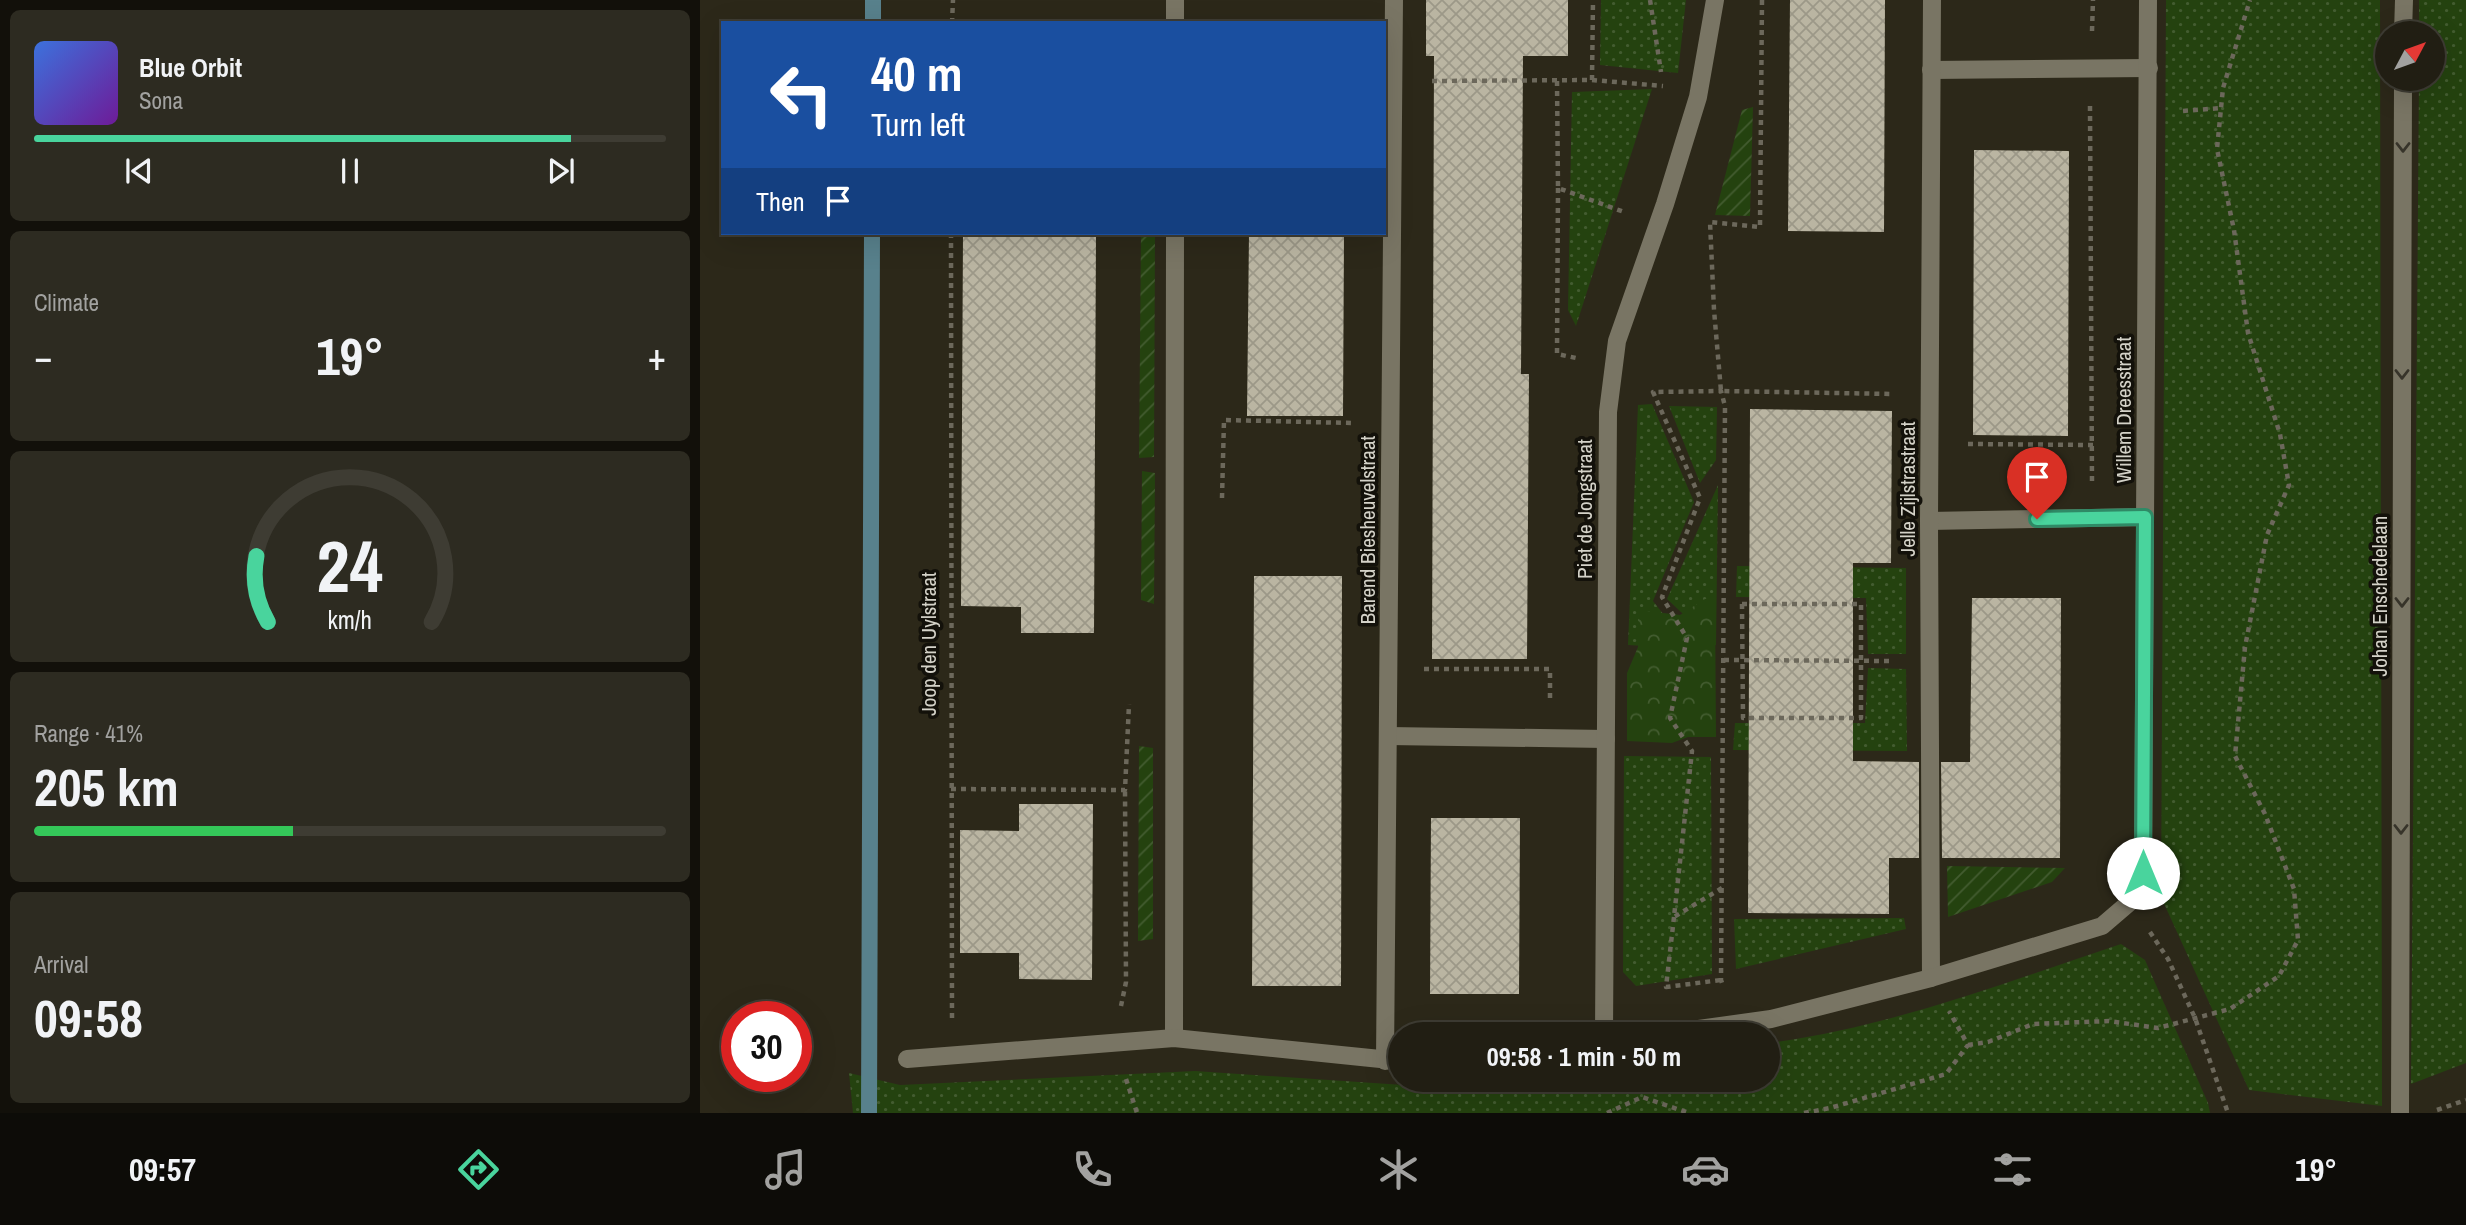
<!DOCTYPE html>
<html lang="en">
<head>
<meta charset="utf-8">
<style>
  :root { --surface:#211e13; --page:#2d2b21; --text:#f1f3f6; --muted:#a2a2a0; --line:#3e3c33; --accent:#49d49d }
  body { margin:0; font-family:"Archivo Narrow",sans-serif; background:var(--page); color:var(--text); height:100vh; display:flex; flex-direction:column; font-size:26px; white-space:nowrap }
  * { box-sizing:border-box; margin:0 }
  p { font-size:23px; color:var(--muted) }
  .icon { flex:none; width:38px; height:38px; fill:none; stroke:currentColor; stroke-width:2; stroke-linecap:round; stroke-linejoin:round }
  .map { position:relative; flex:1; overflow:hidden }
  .side { display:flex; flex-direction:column; gap:10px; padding:10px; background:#12100a; width:700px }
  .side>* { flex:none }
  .banner { position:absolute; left:21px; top:21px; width:665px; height:214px; border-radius:0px; box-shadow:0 7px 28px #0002,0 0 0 2px var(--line); background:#1a4fa0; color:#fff; overflow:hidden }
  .needle { width:46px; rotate:49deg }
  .buttons { position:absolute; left:1675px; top:21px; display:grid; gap:14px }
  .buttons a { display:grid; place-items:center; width:70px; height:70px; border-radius:50%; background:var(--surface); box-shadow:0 7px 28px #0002,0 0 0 2px var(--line); font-size:35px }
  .speed { position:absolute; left:21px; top:1001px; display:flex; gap:14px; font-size:35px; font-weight:700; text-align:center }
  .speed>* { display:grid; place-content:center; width:91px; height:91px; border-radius:50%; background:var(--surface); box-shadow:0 7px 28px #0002,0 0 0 2px var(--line); line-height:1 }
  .speed .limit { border:10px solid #d22; background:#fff; color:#111 }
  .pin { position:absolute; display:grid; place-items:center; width:60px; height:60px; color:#fff; margin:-72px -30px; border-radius:50% 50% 50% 0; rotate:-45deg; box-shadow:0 0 7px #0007 }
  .pin .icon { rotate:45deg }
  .me { position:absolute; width:77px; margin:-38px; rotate:0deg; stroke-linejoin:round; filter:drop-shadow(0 0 5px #0008) }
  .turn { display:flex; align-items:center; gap:24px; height:147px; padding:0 35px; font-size:32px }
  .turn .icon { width:91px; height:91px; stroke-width:2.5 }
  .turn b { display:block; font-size:49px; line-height:60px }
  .then { display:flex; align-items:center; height:66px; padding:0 35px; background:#0003; gap:14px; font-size:26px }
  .big { font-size:52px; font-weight:800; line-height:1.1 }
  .side .widget { flex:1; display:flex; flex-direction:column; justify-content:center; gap:10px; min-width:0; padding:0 24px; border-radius:10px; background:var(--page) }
  .side .dial { align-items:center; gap:0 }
  .dial svg { height:182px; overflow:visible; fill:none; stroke:var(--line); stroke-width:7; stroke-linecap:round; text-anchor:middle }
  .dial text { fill:var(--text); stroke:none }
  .song { display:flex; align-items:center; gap:21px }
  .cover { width:84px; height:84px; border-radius:10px; background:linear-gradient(135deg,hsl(220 70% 55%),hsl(280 70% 35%)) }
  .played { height:7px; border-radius:4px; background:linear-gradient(90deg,var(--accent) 85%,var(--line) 85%) }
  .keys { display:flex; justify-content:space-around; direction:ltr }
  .heat { display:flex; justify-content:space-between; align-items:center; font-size:38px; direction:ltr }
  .charge { height:10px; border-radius:5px; background:linear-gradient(90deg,#34c759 41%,var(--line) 0) }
  .trip { position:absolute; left:688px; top:1022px; width:392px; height:70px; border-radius:35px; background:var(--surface); box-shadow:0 7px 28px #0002,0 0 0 2px var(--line); font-weight:800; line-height:70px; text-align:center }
  .dock { display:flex; height:112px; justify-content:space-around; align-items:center; background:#0d0c08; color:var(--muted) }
  .dock .icon { width:49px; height:49px }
  .dock .selected { color:var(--accent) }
  .dock b { font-size:32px; color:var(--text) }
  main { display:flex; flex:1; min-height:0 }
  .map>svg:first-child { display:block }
  .grass { fill:url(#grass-dots) }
  .forest { fill:url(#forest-crowns) }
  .garden { fill:url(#garden-furrows) }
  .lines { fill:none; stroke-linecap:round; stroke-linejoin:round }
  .stream { stroke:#58818c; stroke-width:16 }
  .building { fill:url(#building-cross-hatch) }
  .path { stroke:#6c685b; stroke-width:4.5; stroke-dasharray:5 5; stroke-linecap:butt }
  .lane { stroke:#797564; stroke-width:18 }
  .street { stroke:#797564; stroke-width:18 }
  .secondary { stroke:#797564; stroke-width:18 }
  .oneway { stroke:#37342a }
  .route-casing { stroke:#2f8a66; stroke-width:18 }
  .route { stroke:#49d49d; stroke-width:12 }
  .labels { text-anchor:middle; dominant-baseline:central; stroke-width:7; stroke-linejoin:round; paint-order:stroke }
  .street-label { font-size:21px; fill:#d4d2c8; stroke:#13110a }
</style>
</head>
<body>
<main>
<section class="side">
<div class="widget">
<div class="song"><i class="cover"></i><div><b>Blue Orbit</b><p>Sona</p></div></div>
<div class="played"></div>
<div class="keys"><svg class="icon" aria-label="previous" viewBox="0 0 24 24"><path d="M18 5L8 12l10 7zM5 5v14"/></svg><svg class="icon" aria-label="pause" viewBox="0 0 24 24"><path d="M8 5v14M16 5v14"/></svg><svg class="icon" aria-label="next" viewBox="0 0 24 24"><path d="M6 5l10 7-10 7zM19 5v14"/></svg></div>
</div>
<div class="widget"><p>Climate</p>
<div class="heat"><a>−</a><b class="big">19°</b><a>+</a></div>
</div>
<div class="widget dial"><svg viewBox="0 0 100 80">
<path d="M14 69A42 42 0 1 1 86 69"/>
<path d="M14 69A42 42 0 0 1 9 40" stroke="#49d49d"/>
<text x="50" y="56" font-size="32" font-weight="700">24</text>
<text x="50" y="72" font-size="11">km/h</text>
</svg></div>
<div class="widget"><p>Range · 41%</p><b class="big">205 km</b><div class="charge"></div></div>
<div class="widget"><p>Arrival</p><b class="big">09:58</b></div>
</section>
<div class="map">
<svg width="1766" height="1113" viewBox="0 0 1766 1113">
  <defs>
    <pattern id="grass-dots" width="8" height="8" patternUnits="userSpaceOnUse" patternTransform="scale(1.75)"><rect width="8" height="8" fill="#24420f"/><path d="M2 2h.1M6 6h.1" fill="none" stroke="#435c30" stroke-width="1.8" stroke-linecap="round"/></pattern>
    <pattern id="forest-crowns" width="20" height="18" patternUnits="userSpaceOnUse" patternTransform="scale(1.75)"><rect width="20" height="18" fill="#24420f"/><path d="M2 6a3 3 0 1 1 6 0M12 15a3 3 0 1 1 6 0" fill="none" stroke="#435c30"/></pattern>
    <pattern id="garden-furrows" width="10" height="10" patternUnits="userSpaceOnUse" patternTransform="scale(1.75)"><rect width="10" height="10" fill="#24420f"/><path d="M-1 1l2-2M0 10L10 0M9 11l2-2" fill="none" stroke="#435c30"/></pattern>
    <pattern id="building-cross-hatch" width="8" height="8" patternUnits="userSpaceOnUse" patternTransform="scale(1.75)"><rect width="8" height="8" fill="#bab5a2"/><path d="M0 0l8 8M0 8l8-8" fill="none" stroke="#9c9888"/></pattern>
  </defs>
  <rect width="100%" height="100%" fill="#2c2819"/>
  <g class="grass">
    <path d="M 901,0 L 986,0 L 978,73 L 900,65 Z"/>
    <path d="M 1466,0 L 1680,0 L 1682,1106 L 1549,1090 L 1461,897 Z"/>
    <path d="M 1719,0 L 1766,0 L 1766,1063 L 1711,1084 L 1719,79 L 1732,79 L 1732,33 L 1719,33 Z"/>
    <path d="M 952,89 L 876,326 L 868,310 L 872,92 Z"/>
    <path d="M 952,404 L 994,502 L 953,601 L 978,633 L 977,648 L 928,645 L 938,405 Z"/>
    <path d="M 969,406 L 1017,407 L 1016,460 L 1000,483 Z"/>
    <path d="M 1018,485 L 1016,645 L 991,644 L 996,626 L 967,599 Z"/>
    <path d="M 1037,566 L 1206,568 L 1206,654 L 1168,654 L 1166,598 L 1036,597 Z"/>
    <path d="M 1168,668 L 1206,669 L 1207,751 L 1033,750 L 1035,723 L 1165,723 Z"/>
    <path d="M 924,756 L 1011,757 L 1012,974 L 936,986 L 923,972 Z"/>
    <path d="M 1204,918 L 1206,929 L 1036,969 L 1034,919 Z"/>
    <path d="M 1421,944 L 1445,960 L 1508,1103 L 1510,1113 L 153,1113 L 149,1073 L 200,1085 L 495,1071 L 718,1086 L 769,1080 L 1068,1080 L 1068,1043 C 1188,1028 1306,982 1421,944 Z"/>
  </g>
  <path class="forest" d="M 1015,598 L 1016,737 L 988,737 L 972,743 L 927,741 L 927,673 L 938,647 L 938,610 L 980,615 L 1005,599 Z"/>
  <g class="garden">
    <path d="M 1053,107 L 1050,216 L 1015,215 L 1042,110 Z"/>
    <path d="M 441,233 L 455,233 L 454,457 L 439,458 Z"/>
    <path d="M 442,471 L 455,473 L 454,604 L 441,600 Z"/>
    <path d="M 439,746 L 453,748 L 453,939 L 438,941 Z"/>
    <path d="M 1247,866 L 1365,868 L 1352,882 L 1248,917 Z"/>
  </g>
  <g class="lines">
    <g class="stream">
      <path d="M 173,23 L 173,0"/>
      <path d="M 169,1113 L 172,233"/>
    </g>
  </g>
  <g class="building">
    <path d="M 726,0 L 868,0 L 868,56 L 823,56 L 821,374 L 829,374 L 827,659 L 732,659 L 734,56 L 726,56 Z"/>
    <path d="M 1090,0 L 1185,0 L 1184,232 L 1088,231 Z"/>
    <path d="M 1274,150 L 1369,151 L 1368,436 L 1273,435 Z"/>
    <path d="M 263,233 L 396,233 L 394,633 L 321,633 L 321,607 L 261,606 Z"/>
    <path d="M 549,233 L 644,233 L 643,416 L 547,416 Z"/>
    <path d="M 1050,409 L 1192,411 L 1191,563 L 1153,563 L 1153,761 L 1219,762 L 1219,858 L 1189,858 L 1189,914 L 1048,913 Z"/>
    <path d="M 554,576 L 642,576 L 641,986 L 552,986 Z"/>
    <path d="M 1272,598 L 1361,598 L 1360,858 L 1242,858 L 1241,762 L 1270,762 Z"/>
    <path d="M 319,804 L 393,804 L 392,980 L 319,979 L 319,953 L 260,953 L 260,830 L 319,831 Z"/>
    <path d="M 731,818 L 820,818 L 819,994 L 730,994 Z"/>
  </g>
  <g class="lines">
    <g class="path">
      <path d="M 950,0 L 961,72"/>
      <path d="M 1062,0 L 1060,227 L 1010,222 L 1014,310 L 1021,391 L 1194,394"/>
      <path d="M 252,23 L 253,0"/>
      <path d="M 1392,31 L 1393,0"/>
      <path d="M 892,80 L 963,86"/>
      <path d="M 732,81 L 892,80 L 893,0"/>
      <path d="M 857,81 L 858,188 L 924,212"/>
      <path d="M 1390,106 L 1392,482"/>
      <path d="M 1483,111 L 1521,108"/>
      <path d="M 858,188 L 857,354 L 876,358"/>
      <path d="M 251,233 L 252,1019"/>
      <path d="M 1268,444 L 1393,445"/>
      <path d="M 522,498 L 524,420 L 652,423"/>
      <path d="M 1042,604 L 1161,604 L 1161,718 L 1043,718 Z"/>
      <path d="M 1024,660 L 1191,661"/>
      <path d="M 724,669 L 850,669 L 850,703"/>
      <path d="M 251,789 L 425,790 L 429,704"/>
      <path d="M 1022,888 L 974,917 L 992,751 L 970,718 L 987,638 L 962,597 L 1000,498 L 953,392 L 1021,391 L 1025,406 L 1021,980 L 1023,986"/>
      <path d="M 974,917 L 966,987 L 1021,980"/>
      <path d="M 1450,932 L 1468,959 L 1495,1018 L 1528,1113"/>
      <path d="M 421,1006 L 426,982 L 425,790"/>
      <path d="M 1268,1045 L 1288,1042 L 1333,1024 L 1409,1021 L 1458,1028 L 1530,1009 L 1579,976 L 1598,940 L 1594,889 L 1565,814 L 1535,756 L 1545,647 L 1567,535 L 1589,485 L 1580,434 L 1548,333 L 1534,230 L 1517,149 L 1523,88 L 1550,0"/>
      <path d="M 426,1079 L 437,1113"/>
      <path d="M 1737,1110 L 1766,1100"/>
      <path d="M 907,1113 L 942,1097 L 989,1113"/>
      <path d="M 1104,1113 L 1130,1108 L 1246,1074 L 1268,1045 L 1249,1011"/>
    </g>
    <g class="lane">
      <path d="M 1231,70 L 1449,68"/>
      <path d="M 1229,521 L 1445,517"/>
      <path d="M 688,736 L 906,739"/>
    </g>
    <g class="street">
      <path d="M 475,23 L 475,0"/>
      <path d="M 1231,978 L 1229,521 L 1232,0"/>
      <path d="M 904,1034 L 908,412 L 917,341 L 965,204 L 998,97 L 1015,0"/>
      <path d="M 962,1034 L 1071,1019 L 1231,978 L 1402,926 L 1430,902 L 1443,873 L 1448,0"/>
      <path d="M 474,1038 L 475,233"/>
      <path d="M 207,1059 L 474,1038 L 700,1061"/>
      <path d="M 685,1061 L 694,0"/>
    </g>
    <g class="secondary">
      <path d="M 1703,33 L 1704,0"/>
      <path d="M 1700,1113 L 1703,79"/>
    </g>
  </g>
  <defs><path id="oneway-chevron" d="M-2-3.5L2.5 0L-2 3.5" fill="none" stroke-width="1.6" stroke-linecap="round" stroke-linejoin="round" transform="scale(1.75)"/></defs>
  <g class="oneway">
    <use href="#oneway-chevron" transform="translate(1703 147) rotate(90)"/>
    <use href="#oneway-chevron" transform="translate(1702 374) rotate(90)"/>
    <use href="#oneway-chevron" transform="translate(1702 602) rotate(90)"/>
    <use href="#oneway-chevron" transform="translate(1701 829) rotate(90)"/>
  </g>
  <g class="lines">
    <g class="route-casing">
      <path id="route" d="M 1337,519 L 1445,517 L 1443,873"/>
    </g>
    <use href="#route" class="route"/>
  </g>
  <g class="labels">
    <g class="street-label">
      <text transform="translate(1423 410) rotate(-90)">Willem Dreesstraat</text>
      <text transform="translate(1207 489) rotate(-90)">Jelle Zijlstrastraat</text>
      <text transform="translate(884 509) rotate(-90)">Piet de Jongstraat</text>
      <text transform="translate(667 530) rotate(-90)">Barend Biesheuvelstraat</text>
      <text transform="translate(1679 596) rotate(-90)">Johan Enschedelaan</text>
      <text transform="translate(228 644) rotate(-90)">Joop den Uylstraat</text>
    </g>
  </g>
</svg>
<div class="buttons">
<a><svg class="needle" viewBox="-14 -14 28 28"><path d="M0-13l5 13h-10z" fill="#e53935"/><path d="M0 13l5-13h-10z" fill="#a2a2a0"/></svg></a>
</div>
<div class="speed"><div class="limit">30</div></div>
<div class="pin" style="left:1337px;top:519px;background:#d93025"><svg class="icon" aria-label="arrive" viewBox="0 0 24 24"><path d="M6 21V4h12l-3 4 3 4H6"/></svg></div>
<svg class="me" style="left:1443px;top:873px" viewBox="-20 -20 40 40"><circle r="19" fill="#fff"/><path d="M0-13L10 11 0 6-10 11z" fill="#49d49d"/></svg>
<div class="trip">09:58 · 1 min · 50 m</div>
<div class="banner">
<div class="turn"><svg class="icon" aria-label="left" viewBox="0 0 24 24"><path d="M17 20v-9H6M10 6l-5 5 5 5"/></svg><div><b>40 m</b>Turn left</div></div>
<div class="then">Then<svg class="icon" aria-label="arrive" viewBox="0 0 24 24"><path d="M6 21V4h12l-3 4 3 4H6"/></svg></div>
</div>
</div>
</main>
<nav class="dock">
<b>09:57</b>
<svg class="icon selected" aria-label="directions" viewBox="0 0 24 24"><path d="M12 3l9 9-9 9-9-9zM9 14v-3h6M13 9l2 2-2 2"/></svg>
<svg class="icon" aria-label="music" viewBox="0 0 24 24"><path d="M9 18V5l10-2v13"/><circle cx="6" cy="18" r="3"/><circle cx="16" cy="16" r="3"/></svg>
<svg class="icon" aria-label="phone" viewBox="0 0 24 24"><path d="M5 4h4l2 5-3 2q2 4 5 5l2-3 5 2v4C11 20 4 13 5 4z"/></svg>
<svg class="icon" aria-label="climate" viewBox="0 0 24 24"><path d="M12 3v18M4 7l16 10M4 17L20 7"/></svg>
<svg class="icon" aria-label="car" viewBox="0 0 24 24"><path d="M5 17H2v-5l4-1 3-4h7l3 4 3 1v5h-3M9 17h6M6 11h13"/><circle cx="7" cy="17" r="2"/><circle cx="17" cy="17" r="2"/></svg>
<svg class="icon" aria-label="filters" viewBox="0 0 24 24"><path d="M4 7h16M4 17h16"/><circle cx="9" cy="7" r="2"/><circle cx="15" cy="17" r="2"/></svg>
<b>19°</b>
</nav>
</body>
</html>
